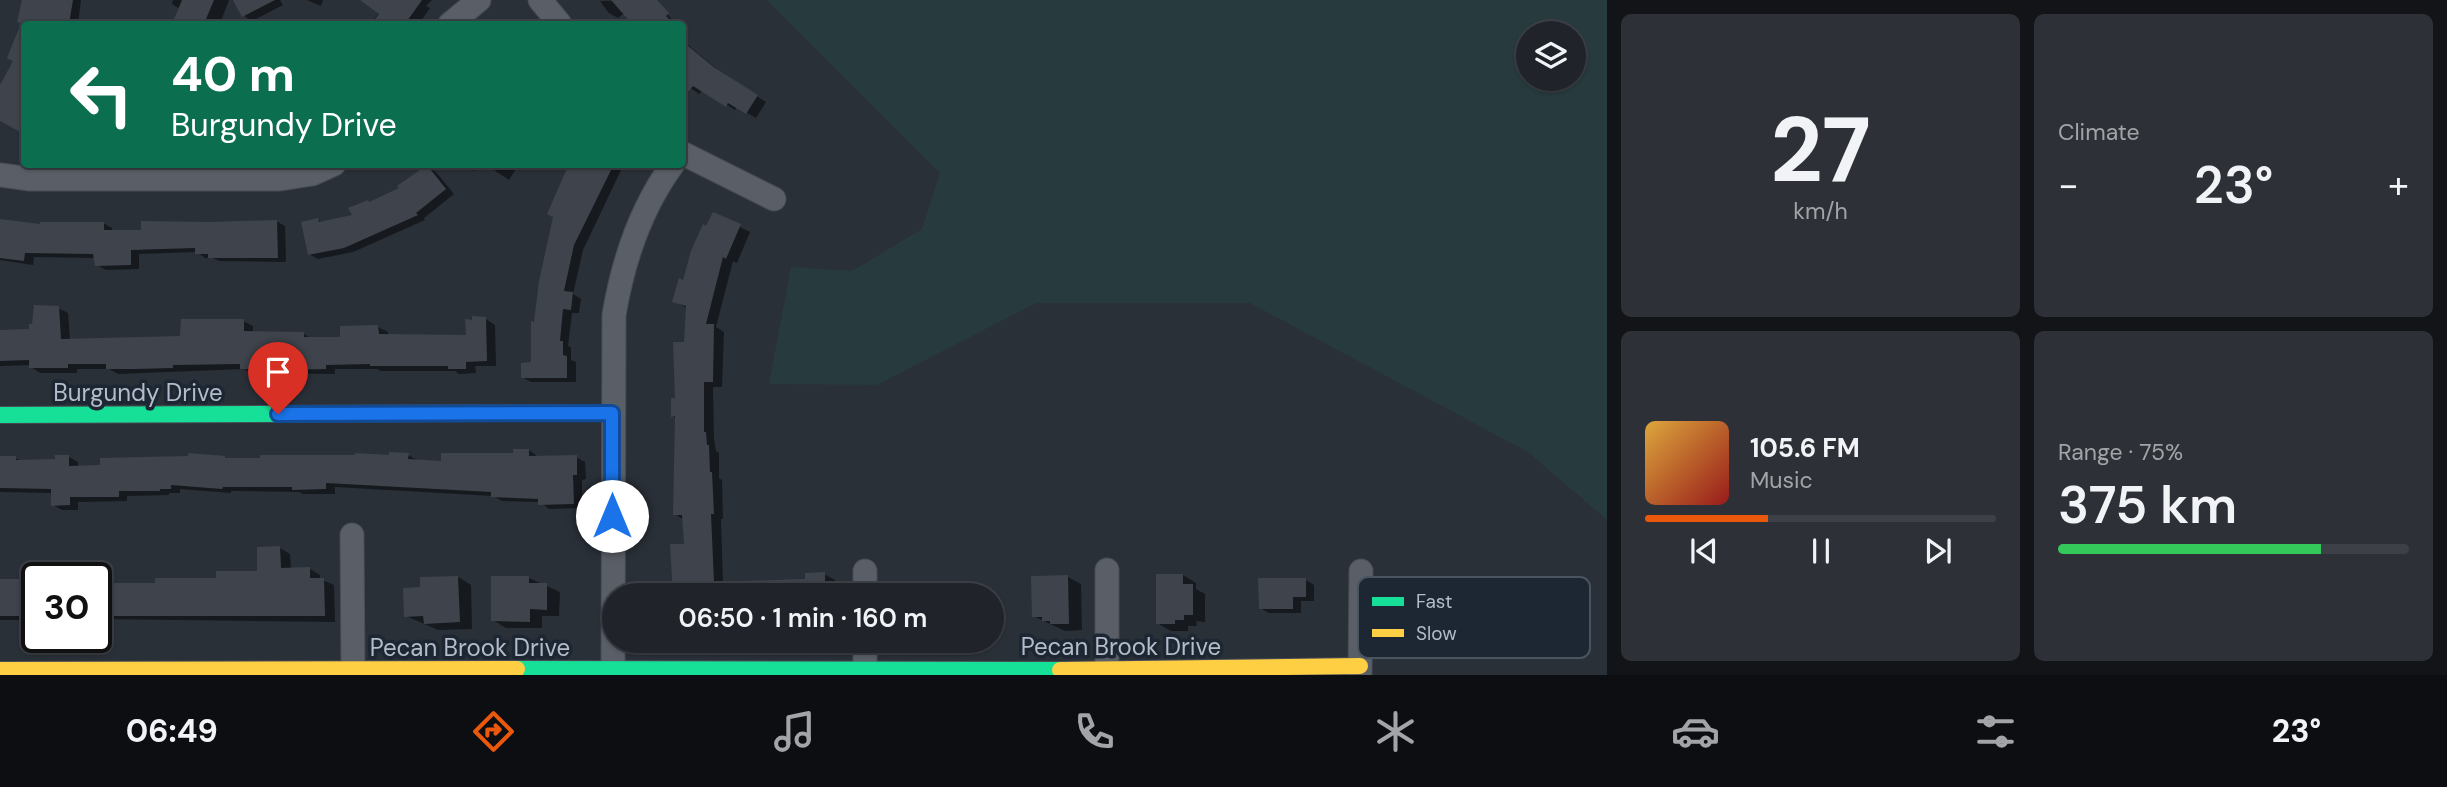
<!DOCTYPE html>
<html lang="en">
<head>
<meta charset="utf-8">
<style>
  :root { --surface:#20242a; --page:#2d3036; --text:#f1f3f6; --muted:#a2a4a8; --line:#3d4147; --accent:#ea580c }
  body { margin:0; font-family:"DM Sans",sans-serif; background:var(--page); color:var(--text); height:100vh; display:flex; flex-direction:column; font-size:26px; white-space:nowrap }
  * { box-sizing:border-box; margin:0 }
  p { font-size:23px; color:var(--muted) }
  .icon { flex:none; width:38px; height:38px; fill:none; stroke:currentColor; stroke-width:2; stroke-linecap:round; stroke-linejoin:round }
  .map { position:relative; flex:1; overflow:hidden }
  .panel { display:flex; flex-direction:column; gap:14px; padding:14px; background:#121417; width:840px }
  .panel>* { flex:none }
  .hud { position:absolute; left:21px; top:21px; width:665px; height:147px; border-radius:7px; box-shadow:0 2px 5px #0004,0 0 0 2px var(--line); background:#0b6e4f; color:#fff; overflow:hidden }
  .fabs { position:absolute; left:1516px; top:21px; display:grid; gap:14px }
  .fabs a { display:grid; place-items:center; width:70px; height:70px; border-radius:50%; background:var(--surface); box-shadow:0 2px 5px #0004,0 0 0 2px var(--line); font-size:35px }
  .speed { position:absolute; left:21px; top:562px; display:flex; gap:14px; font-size:35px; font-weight:700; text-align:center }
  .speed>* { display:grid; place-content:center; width:91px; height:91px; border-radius:50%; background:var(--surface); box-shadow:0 2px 5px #0004,0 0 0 2px var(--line); line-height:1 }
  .speed .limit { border:4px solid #111; border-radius:10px; background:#fff; color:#111 }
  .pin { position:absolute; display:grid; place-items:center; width:60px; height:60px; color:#fff; margin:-72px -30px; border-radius:50% 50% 50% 0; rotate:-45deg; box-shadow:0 0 7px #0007 }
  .pin .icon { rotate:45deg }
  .me { position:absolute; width:77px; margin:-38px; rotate:0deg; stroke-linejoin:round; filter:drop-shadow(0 0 5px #0008) }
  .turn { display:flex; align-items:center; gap:24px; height:147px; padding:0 35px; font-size:32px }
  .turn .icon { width:91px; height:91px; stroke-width:2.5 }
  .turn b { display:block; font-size:49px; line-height:60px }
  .big { font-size:52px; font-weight:600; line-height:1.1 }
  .panel .card { flex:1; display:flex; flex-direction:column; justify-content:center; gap:10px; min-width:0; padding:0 24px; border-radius:10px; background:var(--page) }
  .panel .dial { align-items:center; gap:0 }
  .dial b { font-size:91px; line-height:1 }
  .song { display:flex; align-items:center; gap:21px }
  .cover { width:84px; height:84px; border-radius:10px; background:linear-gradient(135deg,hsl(40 70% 55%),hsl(0 70% 35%)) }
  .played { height:7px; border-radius:4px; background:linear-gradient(90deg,var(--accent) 35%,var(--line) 35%) }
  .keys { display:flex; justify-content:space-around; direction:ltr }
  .heat { display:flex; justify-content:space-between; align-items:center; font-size:38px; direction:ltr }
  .charge { height:10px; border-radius:5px; background:linear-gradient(90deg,#34c759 75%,var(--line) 0) }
  .panel .tiles { flex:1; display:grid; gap:14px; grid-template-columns:repeat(2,1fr) }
  .trip { position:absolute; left:602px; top:583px; width:402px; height:70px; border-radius:35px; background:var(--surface); box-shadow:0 2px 5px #0004,0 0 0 2px var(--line); font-weight:600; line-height:70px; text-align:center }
  .tabs { display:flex; height:112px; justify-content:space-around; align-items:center; background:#0d0e11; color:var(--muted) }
  .tabs .icon { width:49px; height:49px }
  .tabs .active { color:var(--accent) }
  .tabs b { font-size:32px; color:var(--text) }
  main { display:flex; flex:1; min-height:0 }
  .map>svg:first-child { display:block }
  .green { fill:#273a3e; fill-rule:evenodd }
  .shadow { fill:#0007 }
  .building { fill:#3f444c }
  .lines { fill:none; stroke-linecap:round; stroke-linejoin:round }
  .street-casing { stroke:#484c55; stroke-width:25 }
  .fast-casing { stroke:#484c55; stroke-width:18 }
  .slow-casing { stroke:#484c55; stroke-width:18 }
  .street { stroke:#5a5e66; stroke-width:23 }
  .fast { stroke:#16e098; stroke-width:16 }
  .slow { stroke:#ffcf43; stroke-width:16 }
  .route-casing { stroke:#114b97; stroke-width:18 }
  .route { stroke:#1a73e8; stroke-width:12 }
  .labels { text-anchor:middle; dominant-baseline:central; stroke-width:7; stroke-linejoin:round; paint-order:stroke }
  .street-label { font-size:24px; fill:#b4bcc9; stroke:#1d2633 }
  .key { fill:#1d2633; stroke:#4a5360; stroke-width:2 }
  .key-label { font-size:19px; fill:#b4bcc9 }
</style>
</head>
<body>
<main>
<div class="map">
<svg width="1607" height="675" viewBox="0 0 1607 675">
  <rect width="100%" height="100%" fill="#2a3038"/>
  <path class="green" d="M 767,0 L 1607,0 L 1607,520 L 1528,452 L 1250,303 L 1036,303 L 877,385 L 769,384 L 791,267 L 852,271 L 922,229 L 940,173 ZM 1528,33 L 1573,33 L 1573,79 L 1528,79 Z"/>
  <g class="shadow">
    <path d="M 24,0 L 81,0 L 78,24 L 24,24 L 24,74 L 20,72 Z"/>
    <path d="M 173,0 L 229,0 L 220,24 L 175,24 L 180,9 L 172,4 Z"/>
    <path d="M 235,0 L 280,0 L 283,5 L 252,21 L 244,16 Z"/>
    <path d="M 307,0 L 323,0 L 321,6 Z"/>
    <path d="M 371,0 L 432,0 L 426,6 L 430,8 L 419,24 L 370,24 L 380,12 Z"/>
    <path d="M 655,0 L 676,24 L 634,24 L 624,13 L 618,18 L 609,13 L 600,1 Z"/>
    <path d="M 682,40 L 724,75 L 766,102 L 756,118 L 737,107 L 735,110 L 703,90 L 699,94 L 682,82 Z"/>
    <path d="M 463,164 L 478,164 L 474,171 Z"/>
    <path d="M 485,164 L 519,164 L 509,180 Z"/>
    <path d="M 571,164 L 624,164 L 583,250 L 573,294 L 581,299 L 579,313 L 572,313 L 568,346 L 571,347 L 571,360 L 576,362 L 576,382 L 531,382 L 522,377 L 533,364 L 536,324 Z"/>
    <path d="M 427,167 L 436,172 L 454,194 L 424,218 L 425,220 L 353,252 L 318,259 L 309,254 L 318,220 L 323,223 L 354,217 L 371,203 L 401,188 Z"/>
    <path d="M 714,214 L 750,232 L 737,263 L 733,261 L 716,327 L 724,332 L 722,387 L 713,387 L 714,439 L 716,451 L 719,453 L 719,478 L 722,480 L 723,519 L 721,519 L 723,583 L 807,580 L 824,574 L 835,580 L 835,595 L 671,595 L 670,585 L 674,585 L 686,546 L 684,520 L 675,514 L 676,418 L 673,416 L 686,344 L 687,308 L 674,301 Z"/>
    <path d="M 0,220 L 42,226 L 103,223 L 112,228 L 112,232 L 276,221 L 285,226 L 286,262 L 219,261 L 213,258 L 205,258 L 197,252 L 139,254 L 139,269 L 106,270 L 97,265 L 96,258 L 34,257 L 33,265 L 0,260 Z"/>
    <path d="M 58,308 L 68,313 L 70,341 L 182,337 L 243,321 L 253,326 L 253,333 L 304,334 L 312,339 L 342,339 L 378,327 L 388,332 L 388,336 L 468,337 L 486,319 L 495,325 L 496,366 L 475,366 L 476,373 L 459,374 L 455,371 L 381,371 L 377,369 L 335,369 L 335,374 L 251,373 L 244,369 L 118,374 L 109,369 L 77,369 L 77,373 L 40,373 L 31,367 L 31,365 L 0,366 L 0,332 L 31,331 Z"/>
    <path d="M 529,450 L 538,457 L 576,457 L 585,462 L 586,479 L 582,480 L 582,508 L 549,509 L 540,502 L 502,501 L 493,496 L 335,487 L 335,494 L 303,494 L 299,492 L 231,491 L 231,493 L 180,489 L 180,493 L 169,493 L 169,495 L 127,496 L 127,501 L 78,502 L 78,510 L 62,510 L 53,505 L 53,493 L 0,492 L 0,458 L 15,458 L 22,461 L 57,461 L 69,457 L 78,462 L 78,467 L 408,455 L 417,460 L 443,463 L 514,455 Z"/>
    <path d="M 280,548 L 290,554 L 291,569 L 310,569 L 320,575 L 320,579 L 334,585 L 335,622 L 96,619 L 96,585 L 156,585 L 218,580 L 259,573 Z"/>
    <path d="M 1183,575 L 1196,583 L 1196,589 L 1205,594 L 1205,622 L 1196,621 L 1197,626 L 1188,626 L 1188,631 L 1171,631 L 1157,623 Z"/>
    <path d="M 458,577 L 471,585 L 472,629 L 438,630 L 406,616 Z"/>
    <path d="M 1068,577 L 1081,584 L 1082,630 L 1065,631 L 1033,616 Z"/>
    <path d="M 493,578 L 529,578 L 560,592 L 559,616 L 542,616 L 542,628 L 506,628 L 493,620 Z"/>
    <path d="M 1306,580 L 1314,585 L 1314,601 L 1301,601 L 1301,613 L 1269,613 L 1260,608 Z"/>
    <path d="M 37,581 L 37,620 L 0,620 L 0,582 Z"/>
  </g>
  <g class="building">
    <path d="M 22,0 L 73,0 L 69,24 L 24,24 L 24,134 L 0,121 L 0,85 L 13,61 L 7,58 L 21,23 L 17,22 Z"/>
    <path d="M 182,0 L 214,0 L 204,24 L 172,24 Z"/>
    <path d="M 233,0 L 275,0 L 242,17 Z"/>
    <path d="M 360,0 L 422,0 L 405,24 L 371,24 L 379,14 Z"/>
    <path d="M 611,0 L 657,0 L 669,13 L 666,16 L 674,24 L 632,24 Z"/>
    <path d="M 682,41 L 715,68 L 758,95 L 746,114 L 728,103 L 726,107 L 693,86 L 682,99 Z"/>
    <path d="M 569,164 L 614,164 L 574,245 L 564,291 L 573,292 L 571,310 L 563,309 L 560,341 L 563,341 L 563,355 L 567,356 L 567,378 L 521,378 L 521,363 L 531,362 L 531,321 L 534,322 L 539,281 L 553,217 L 547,214 Z"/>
    <path d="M 427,165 L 446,189 L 416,213 L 418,215 L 344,248 L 308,255 L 301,222 L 318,218 L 319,222 L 352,215 L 348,208 L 368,200 L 369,202 L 399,188 L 397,186 Z"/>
    <path d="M 713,212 L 741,224 L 726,259 L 723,257 L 706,324 L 714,324 L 713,382 L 704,382 L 704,432 L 706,432 L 707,445 L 709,445 L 710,472 L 712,472 L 714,514 L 711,514 L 714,582 L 805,579 L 805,573 L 825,572 L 825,595 L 673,595 L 670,544 L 684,544 L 682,515 L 673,515 L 675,416 L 671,417 L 671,398 L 675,398 L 673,342 L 684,342 L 686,306 L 672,302 L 679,278 L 683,280 L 691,251 L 703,224 L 706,226 Z"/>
    <path d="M 0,219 L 40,224 L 40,222 L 104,222 L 104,230 L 141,230 L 141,221 L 209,222 L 277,220 L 278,258 L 208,258 L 208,254 L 195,254 L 195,248 L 131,250 L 131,265 L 95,266 L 93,254 L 25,253 L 24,261 L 0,258 Z"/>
    <path d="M 34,305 L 59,306 L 61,339 L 180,336 L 181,319 L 244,319 L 244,331 L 304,332 L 304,337 L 340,337 L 340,326 L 378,325 L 379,334 L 466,335 L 465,319 L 472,320 L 472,316 L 486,317 L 487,361 L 466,362 L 466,369 L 448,369 L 448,366 L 370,366 L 370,364 L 326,365 L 326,369 L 290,370 L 240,369 L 240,364 L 173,365 L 173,368 L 135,369 L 106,369 L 106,364 L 68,364 L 68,368 L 29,368 L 29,360 L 0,361 L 0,330 L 29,329 L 29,324 L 32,324 Z"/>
    <path d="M 513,449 L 529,449 L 529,456 L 577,455 L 577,475 L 573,475 L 574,504 L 538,505 L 538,499 L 491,497 L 491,492 L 326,483 L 326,489 L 292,490 L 292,487 L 223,487 L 222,489 L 171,485 L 171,489 L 160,489 L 160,491 L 119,491 L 119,497 L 70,497 L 70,505 L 51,506 L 51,489 L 0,488 L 0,456 L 16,456 L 16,460 L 55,459 L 55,455 L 69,455 L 69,466 L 100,465 L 100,458 L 188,456 L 188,453 L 225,456 L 225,458 L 260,458 L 260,455 L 355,455 L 355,453 L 389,455 L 389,452 L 409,453 L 408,459 L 441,461 L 441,453 L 513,453 Z"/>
    <path d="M 280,546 L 281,568 L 310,567 L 310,578 L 324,578 L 325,616 L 96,616 L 96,583 L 155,583 L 155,578 L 216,578 L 216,571 L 257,571 L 257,547 Z"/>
    <path d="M 1156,574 L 1183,574 L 1183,584 L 1193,584 L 1193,615 L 1184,615 L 1184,620 L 1175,620 L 1175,624 L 1156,624 Z"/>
    <path d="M 1068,575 L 1069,624 L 1050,624 L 1050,621 L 1042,621 L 1042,617 L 1032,617 L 1031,576 Z"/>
    <path d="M 458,576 L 460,622 L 424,624 L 423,616 L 404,617 L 403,588 L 420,587 L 420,577 Z"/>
    <path d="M 491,576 L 529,576 L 529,583 L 547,583 L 547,610 L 530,609 L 530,622 L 491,621 Z"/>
    <path d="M 1258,578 L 1306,578 L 1306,597 L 1293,597 L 1293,609 L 1259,609 Z"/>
    <rect x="0" y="579" width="37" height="37"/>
  </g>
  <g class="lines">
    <g class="street-casing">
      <g id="street">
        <path d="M 540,0 L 560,24"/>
        <path d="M 450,24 L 479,0"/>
        <path d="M 682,153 L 774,199"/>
        <path d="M 0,175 L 30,179 L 280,179 L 312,174 L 334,164"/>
        <path d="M 352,535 L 353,670"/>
        <path d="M 865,571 L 865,595"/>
        <path d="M 865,640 L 865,675"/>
        <path d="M 613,675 L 614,315 C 623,261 640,209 673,164"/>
        <path d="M 1107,675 L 1107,570"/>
        <path d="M 1360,675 L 1361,571"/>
      </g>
    </g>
    <g class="fast-casing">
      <g id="fast">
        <path d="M 0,415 L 498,413"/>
        <path d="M 517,669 L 1060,670"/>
      </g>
    </g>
    <g class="slow-casing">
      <g id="slow">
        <path d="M 498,413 L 612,413"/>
        <path d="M 0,670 L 517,669"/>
        <path d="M 1060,670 L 1360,666"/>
      </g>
    </g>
    <use href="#street" class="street"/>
    <use href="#fast" class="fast"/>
    <use href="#slow" class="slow"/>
  </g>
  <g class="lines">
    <g class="route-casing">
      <path id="route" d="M 278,414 L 612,413 L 612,516"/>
    </g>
    <use href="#route" class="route"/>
  </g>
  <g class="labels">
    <g class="street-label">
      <text x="138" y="392">Burgundy Drive</text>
      <text x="1121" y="646">Pecan Brook Drive</text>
      <text x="470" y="647">Pecan Brook Drive</text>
    </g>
  </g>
  <rect x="1358" y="577" width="232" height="81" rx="10" class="key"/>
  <rect x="1372" y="597" width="32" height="9" fill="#16e098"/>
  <rect x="1372" y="629" width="32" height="8" fill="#ffcf43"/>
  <g class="key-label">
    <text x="1416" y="608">Fast</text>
    <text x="1416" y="640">Slow</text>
  </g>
</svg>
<div class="fabs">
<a><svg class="icon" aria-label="layers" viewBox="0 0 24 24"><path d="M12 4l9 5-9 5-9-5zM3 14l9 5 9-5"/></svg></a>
</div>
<div class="speed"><div class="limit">30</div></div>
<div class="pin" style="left:278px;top:414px;background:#d93025"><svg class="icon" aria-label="arrive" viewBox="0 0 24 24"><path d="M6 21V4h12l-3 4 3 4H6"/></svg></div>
<svg class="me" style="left:612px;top:516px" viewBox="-20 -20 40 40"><circle r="19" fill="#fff"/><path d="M0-13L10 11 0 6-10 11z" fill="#1a73e8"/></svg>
<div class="trip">06:50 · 1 min · 160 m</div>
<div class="hud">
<div class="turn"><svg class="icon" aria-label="left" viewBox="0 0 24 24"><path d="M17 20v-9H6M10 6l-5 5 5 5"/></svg><div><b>40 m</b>Burgundy Drive</div></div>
</div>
</div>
<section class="panel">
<div class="tiles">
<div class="card dial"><b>27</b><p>km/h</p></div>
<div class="card"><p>Climate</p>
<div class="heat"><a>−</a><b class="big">23°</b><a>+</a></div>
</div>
<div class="card">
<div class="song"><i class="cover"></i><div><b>105.6 FM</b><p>Music</p></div></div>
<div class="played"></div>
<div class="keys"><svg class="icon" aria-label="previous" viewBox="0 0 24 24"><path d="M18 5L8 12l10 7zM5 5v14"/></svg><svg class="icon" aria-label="pause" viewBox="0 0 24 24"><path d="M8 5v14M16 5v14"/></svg><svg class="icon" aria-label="next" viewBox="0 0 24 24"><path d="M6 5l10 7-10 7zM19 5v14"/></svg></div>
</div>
<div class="card"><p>Range · 75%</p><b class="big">375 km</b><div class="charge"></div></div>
</div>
</section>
</main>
<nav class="tabs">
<b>06:49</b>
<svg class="icon active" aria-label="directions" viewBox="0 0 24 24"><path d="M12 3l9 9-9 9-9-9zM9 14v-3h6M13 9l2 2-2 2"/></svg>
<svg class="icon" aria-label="music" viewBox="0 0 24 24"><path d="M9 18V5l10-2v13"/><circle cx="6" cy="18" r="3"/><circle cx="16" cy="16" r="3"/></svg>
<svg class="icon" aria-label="phone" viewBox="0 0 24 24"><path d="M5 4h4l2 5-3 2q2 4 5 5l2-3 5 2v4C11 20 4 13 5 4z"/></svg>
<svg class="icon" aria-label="climate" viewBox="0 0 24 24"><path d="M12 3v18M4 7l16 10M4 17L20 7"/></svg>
<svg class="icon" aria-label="car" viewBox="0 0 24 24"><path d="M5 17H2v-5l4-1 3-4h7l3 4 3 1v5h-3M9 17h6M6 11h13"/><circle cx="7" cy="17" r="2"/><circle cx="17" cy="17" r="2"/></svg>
<svg class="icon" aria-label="filters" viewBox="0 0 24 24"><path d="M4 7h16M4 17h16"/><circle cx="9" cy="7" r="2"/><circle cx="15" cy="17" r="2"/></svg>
<b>23°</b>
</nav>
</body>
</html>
